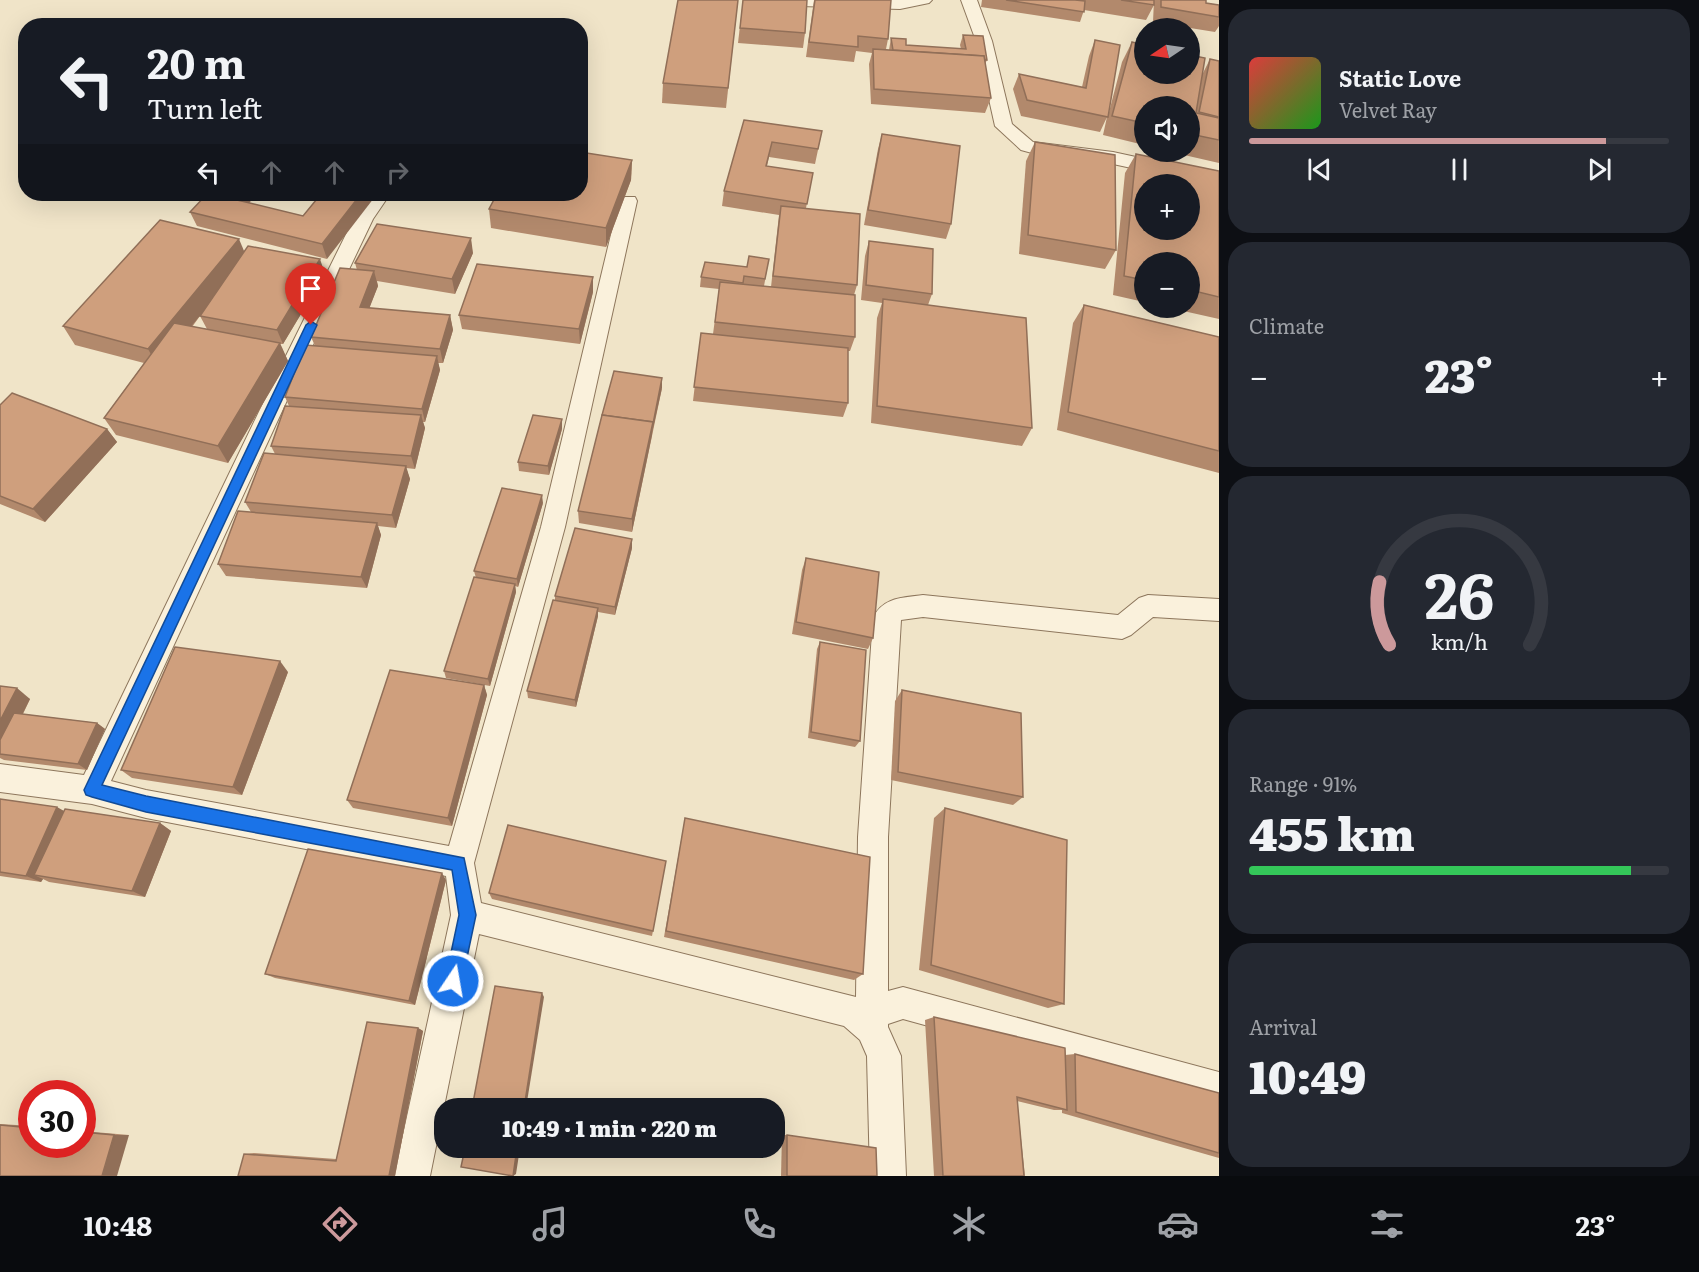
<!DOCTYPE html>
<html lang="en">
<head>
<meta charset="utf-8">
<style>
  :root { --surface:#171b24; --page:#242831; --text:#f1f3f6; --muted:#9ea1a6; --line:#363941; --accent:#cc999b }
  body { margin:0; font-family:Literata,serif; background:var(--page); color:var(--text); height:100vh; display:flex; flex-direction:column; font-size:22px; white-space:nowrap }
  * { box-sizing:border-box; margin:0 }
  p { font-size:20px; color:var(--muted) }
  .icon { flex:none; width:33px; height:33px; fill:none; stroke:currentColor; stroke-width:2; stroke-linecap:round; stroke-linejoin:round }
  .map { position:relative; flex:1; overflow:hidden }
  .drawer { display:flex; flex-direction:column; gap:9px; padding:9px; background:#0d0f14; width:480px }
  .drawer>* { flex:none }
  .top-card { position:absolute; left:18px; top:18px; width:570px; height:183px; border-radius:24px; box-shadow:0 6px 24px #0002; background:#171b24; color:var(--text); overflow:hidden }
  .needle { width:39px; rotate:257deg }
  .controls { position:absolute; left:1134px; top:18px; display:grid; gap:12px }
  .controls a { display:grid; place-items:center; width:66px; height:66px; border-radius:50%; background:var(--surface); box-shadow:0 6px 24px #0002; font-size:30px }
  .speed { position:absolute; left:18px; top:1080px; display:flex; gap:12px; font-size:30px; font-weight:700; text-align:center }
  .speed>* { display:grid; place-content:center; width:78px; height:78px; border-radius:50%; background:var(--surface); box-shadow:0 6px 24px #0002; line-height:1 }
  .speed .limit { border:9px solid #d22; background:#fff; color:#111 }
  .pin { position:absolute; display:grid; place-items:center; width:51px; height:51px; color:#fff; margin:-62px -26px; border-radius:50% 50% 50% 0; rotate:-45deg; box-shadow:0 0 6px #0007 }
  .pin .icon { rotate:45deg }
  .me { position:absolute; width:66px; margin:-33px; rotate:12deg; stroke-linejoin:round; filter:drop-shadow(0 0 4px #0008) }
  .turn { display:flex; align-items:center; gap:21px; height:126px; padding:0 30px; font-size:27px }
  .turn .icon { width:78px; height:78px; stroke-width:2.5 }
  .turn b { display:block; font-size:42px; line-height:51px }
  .lanes { display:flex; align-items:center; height:57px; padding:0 30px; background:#0003; justify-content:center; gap:30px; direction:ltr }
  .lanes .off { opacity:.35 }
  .big { font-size:45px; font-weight:800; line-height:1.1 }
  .drawer .tile { flex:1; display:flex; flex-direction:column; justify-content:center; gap:9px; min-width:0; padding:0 21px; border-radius:24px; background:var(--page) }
  .drawer .dial { align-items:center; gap:0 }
  .dial svg { height:156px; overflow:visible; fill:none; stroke:var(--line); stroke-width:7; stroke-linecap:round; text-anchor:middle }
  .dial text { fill:var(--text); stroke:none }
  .song { display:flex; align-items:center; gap:18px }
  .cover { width:72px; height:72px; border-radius:9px; background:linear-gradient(135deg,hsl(0 70% 55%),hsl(120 70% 35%)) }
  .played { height:6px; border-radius:3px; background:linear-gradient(90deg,var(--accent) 85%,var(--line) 85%) }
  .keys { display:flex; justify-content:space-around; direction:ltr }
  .heat { display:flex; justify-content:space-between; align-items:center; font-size:33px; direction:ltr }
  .charge { height:9px; border-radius:4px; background:linear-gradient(90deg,#34c759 91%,var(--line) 0) }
  .trip { position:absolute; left:434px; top:1098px; width:351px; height:60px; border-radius:24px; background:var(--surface); box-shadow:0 6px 24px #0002; font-weight:800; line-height:60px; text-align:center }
  .dock { display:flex; height:96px; justify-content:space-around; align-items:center; background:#090b0e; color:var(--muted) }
  .dock .icon { width:42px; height:42px }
  .dock .on { color:var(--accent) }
  .dock b { font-size:27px; color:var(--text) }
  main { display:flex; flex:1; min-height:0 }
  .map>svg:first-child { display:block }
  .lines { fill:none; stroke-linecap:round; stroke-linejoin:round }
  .minor-casing { stroke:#8d765c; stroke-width:2 }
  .minor { fill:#faf1dc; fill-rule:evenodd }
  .wall { fill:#b2896c; fill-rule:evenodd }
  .shaded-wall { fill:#916f58 }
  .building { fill:#cf9f7d; stroke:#916f58; stroke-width:1.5; fill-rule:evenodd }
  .route { fill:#1a73e8; stroke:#114b97; stroke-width:1.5 }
</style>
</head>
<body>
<main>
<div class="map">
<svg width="1219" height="1176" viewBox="0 0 1219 1176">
  <rect width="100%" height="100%" fill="#f0e4c8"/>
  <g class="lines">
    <g class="minor-casing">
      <g id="minor">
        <path d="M 759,0 L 932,0 L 929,3 L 900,9 L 767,5 Z"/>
        <path d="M 961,0 L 977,0 L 992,41 L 1012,124 L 1033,142 L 1113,152 L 1219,175 L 1219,187 L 1113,164 L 1043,156 L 1021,150 L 995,126 L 976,41 Z"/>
        <path d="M 372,194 L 390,194 L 373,219 L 302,368 L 111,781 L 146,790 L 449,846 L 541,527 L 619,201 L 621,197 L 635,197 L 637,201 L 565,527 L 474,863 L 481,903 L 856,997 L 858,837 L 873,618 C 883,597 902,598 923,595 L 1118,615 L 1139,598 L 1148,595 L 1219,599 L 1219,621 L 1153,617 L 1131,635 L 1122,639 L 923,617 L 901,620 L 888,837 L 888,991 L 903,987 L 1219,1072 L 1219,1106 L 903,1019 L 888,1024 L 888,1027 L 901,1056 L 906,1176 L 870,1176 L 867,1056 L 860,1040 L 844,1026 L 479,934 L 430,1176 L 394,1176 L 451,915 L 446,876 L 146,818 L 92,804 L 0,792 L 0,764 L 84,775 L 280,368 L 354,218 Z"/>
      </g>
    </g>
    <use href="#minor" class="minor"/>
  </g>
  <g class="wall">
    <path d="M 738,0 L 726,108 L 662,103 L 663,83 Z"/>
    <path d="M 743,0 L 805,33 L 803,48 L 738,43 Z"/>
    <path d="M 814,0 L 888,39 L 886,49 L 889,50 L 891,38 L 906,45 L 961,49 L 960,45 L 963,35 L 987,60 L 985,64 L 991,98 L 985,113 L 871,104 L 869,64 L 872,53 L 856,51 L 854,62 L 806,57 Z"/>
    <path d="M 982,0 L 1154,0 L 1154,5 L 1146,20 L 1084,10 L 1080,22 L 981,7 Z"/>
    <path d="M 1154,0 L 1206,0 L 1206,3 L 1219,5 L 1219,26 L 1215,32 L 1153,22 Z"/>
    <path d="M 1095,40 L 1108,116 L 1122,62 L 1132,42 L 1203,73 L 1210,59 L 1219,61 L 1219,163 L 1171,152 L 1190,152 L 1190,106 L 1144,106 L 1144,145 L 1103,135 L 1107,117 L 1100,132 L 1021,116 L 1013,89 L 1019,74 L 1082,87 L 1089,56 Z"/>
    <path d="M 744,120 L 822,131 L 815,164 L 769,157 L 767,166 L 813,173 L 806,208 L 857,285 L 854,295 L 855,337 L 850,351 L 848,351 L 848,403 L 843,417 L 693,401 L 701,333 L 713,334 L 719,289 L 700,287 L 701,277 L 747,267 L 769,259 L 764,286 L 771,287 L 779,215 L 722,206 L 724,191 Z"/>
    <path d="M 882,134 L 951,224 L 946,239 L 864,225 L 878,149 Z"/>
    <path d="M 1035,142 L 1116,250 L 1105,269 L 1019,254 L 1026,161 Z"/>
    <path d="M 1136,154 L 1219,171 L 1219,319 L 1170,308 L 1190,308 L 1190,262 L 1144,262 L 1144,302 L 1113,295 L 1125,173 Z"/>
    <path d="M 632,160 L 631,180 L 606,247 L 491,228 L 489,209 Z"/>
    <path d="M 257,194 L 249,203 L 303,216 L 321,194 L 327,259 L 197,226 L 190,212 Z"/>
    <path d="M 869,241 L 932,294 L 928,305 L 1032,428 L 1022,446 L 871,423 L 877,318 L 882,303 L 861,300 L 865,256 Z"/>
    <path d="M 244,251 L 325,274 L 283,344 L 280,344 L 288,361 L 228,463 L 116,435 L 104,418 L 144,363 L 75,345 L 63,326 ZM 200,316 L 207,329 L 192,327 Z"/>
    <path d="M 473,253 L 455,294 L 377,281 L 378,286 L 369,308 L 450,315 L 453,330 L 443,363 L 438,363 L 440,370 L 425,422 L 423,422 L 425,428 L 415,469 L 406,468 L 410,479 L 396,528 L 378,526 L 381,535 L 367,588 L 226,576 L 218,564 L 251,512 L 245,502 L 275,454 L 271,446 L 289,406 L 285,397 L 315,346 L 311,337 L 357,270 L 355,263 Z"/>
    <path d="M 593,292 L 580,344 L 462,329 L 459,315 Z"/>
    <path d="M 1084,305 L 1219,337 L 1219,473 L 1057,430 L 1073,323 Z"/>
    <path d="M 662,388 L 632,532 L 579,523 L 578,511 Z"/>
    <path d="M 0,405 L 107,429 L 117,442 L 45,522 L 0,504 Z"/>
    <path d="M 562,429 L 549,475 L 519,471 L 518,462 Z"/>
    <path d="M 543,503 L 518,587 L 515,586 L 516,592 L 490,686 L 446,678 L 444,671 L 476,578 L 474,571 Z"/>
    <path d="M 632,548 L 615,615 L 598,612 L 598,616 L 576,707 L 528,698 L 527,691 L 555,600 L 555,596 Z"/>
    <path d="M 806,558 L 873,638 L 868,649 L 792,634 L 802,570 Z"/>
    <path d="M 820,642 L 860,741 L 855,747 L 808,738 L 817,649 Z"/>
    <path d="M 288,672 L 242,795 L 132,778 L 121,770 Z"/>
    <path d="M 484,685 L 487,695 L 452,826 L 353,808 L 347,800 Z"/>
    <path d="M 0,686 L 30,699 L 23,714 L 97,723 L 105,729 L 87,770 L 4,760 L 0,758 Z"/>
    <path d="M 902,690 L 1023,797 L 1013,805 L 891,780 L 895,701 Z"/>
    <path d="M 0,799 L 64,811 L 160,823 L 171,831 L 145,897 L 49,882 L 43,879 L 41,882 L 0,876 Z"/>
    <path d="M 945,808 L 1064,1004 L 1048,1008 L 919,970 L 934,818 Z"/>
    <path d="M 685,818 L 863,974 L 854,980 L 664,937 Z"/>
    <path d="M 666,861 L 652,936 L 492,899 L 489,893 Z"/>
    <path d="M 446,880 L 415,1005 L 275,978 L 265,974 Z"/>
    <path d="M 934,1017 L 1065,1055 L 1075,1054 L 1219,1093 L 1219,1158 L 1062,1113 L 1062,1110 L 1054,1110 L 1017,1101 L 1025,1176 L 934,1176 L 925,1020 Z"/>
    <path d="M 418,1028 L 423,1031 L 395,1176 L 244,1154 L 254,1153 L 336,1159 Z"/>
    <path d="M 0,1124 L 32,1126 L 32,1144 L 82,1144 L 82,1131 L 129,1135 L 0,1176 Z"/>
    <path d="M 782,1135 L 787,1135 L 877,1176 L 781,1176 Z"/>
  </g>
  <g class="shaded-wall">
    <path d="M 632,160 L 631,180 L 606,247 L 606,228 Z"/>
    <path d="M 238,194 L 257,194 L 239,214 L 233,199 Z"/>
    <path d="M 361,194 L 377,194 L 327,259 L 322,244 Z"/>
    <path d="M 471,238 L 473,253 L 455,294 L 452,279 Z"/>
    <path d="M 239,239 L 247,258 L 158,367 L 148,349 Z"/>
    <path d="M 320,259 L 325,274 L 283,344 L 277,330 Z"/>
    <path d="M 374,271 L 378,286 L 364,322 L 360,307 Z"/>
    <path d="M 593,277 L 593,292 L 580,344 L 579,329 Z"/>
    <path d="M 450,315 L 453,330 L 443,363 L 440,349 Z"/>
    <path d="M 280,343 L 288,361 L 228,463 L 218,446 Z"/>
    <path d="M 437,356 L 440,370 L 425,422 L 422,409 Z"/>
    <path d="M 662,378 L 662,388 L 652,433 L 653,424 Z"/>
    <path d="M 421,415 L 425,428 L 415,469 L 411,456 Z"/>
    <path d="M 562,419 L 562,429 L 549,475 L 548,466 Z"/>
    <path d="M 653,422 L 652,435 L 632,532 L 632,519 Z"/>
    <path d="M 107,429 L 117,442 L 45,522 L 33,509 Z"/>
    <path d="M 406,466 L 410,479 L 396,528 L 392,515 Z"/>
    <path d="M 542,495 L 543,503 L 518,587 L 517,579 Z"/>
    <path d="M 377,523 L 381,535 L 367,588 L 361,577 Z"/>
    <path d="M 632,539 L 632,548 L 615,615 L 615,607 Z"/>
    <path d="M 515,584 L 516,592 L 490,686 L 488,679 Z"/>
    <path d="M 598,608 L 598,616 L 576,707 L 575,700 Z"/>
    <path d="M 280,661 L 288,672 L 242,795 L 233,787 Z"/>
    <path d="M 484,685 L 487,695 L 452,826 L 448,818 Z"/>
    <path d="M 17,688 L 30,699 L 2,755 L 0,754 L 0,721 Z"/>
    <path d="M 97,723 L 105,729 L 87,770 L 78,764 Z"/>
    <path d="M 57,807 L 71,815 L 34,875 L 43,879 L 41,882 L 26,876 Z"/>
    <path d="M 160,823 L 171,831 L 145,897 L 132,891 Z"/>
    <path d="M 442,873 L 446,880 L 415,1005 L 409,1001 Z"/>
    <path d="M 542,993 L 544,997 L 526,1108 L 524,1108 Z"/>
    <path d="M 418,1028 L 423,1031 L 395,1176 L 389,1176 Z"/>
    <path d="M 114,1135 L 129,1135 L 117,1176 L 102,1176 Z"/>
    <path d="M 517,1148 L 520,1148 L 516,1174 L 513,1176 Z"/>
  </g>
  <g class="building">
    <path d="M 678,0 L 738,0 L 728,88 L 663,83 Z"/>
    <path d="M 743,0 L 807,0 L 805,33 L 740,28 Z"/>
    <path d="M 815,0 L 891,0 L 888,39 L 858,36 L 858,47 L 809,42 Z"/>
    <path d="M 1006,0 L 1075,0 L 1085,1 L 1084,12 Z"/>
    <path d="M 1121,0 L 1154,0 L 1154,5 Z"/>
    <path d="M 1161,0 L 1206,0 L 1206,3 L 1219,5 L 1219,17 L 1161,7 Z"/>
    <path d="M 963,35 L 983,36 L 987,60 L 985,60 L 984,56 L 893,50 L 891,38 L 906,39 L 906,45 L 966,49 Z"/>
    <path d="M 1095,40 L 1120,45 L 1108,117 L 1027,100 L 1019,74 L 1086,88 Z"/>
    <path d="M 1132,42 L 1144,45 L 1144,74 L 1190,74 L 1190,55 L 1205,58 L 1196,113 L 1219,118 L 1219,140 L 1190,134 L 1190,106 L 1144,106 L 1144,123 L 1112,116 Z"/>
    <path d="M 873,49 L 984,56 L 991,98 L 874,89 Z"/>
    <path d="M 1210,59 L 1219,61 L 1219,117 L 1199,112 Z"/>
    <path d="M 744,120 L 822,131 L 818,149 L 772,142 L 766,166 L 813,173 L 807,204 L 724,191 Z"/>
    <path d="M 882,134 L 960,146 L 951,224 L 868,210 Z"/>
    <path d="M 1035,142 L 1115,155 L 1116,250 L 1028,235 Z"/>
    <path d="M 580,152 L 632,160 L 606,228 L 489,209 L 497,194 L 580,194 Z"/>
    <path d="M 1136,154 L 1219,171 L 1219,297 L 1190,290 L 1190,262 L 1144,262 L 1144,280 L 1124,276 ZM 1144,184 L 1190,184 L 1190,230 L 1144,230 Z"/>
    <path d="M 207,194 L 238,194 L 233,199 L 303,216 L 321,194 L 361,194 L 322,244 L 190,212 Z"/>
    <path d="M 781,206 L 860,214 L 857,285 L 773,276 Z"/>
    <path d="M 160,220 L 239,239 L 148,349 L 63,326 Z"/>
    <path d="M 377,224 L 471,238 L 452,279 L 355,263 Z"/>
    <path d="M 869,241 L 933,249 L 932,294 L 866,285 Z"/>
    <path d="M 248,246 L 320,259 L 277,330 L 200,316 Z"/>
    <path d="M 749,256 L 769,259 L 765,279 L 744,276 L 743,283 L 701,277 L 705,262 L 747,267 Z"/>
    <path d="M 477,264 L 593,277 L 579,329 L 459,315 Z"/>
    <path d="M 340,268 L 374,271 L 360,307 L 450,315 L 440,349 L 311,337 Z"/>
    <path d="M 720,282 L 855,295 L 855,337 L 715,322 Z"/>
    <path d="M 883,299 L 1026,318 L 1032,428 L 877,406 Z"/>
    <path d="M 1084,305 L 1219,337 L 1219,451 L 1068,412 Z"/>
    <path d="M 174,323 L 280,343 L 218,446 L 104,418 Z"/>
    <path d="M 701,333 L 848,348 L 848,403 L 694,387 Z"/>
    <path d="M 305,345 L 437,356 L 422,409 L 285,397 Z"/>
    <path d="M 614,371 L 662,378 L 653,424 L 653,422 L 602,415 Z"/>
    <path d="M 12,393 L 107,429 L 33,509 L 0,496 L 0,405 Z"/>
    <path d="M 285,406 L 421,415 L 411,456 L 271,446 Z"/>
    <path d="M 533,415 L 562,419 L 548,466 L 518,462 Z"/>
    <path d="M 602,415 L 653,422 L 632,519 L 578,511 Z"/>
    <path d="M 264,453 L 406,466 L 392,515 L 245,502 Z"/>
    <path d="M 502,488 L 542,495 L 517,579 L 474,571 Z"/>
    <path d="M 238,511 L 377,523 L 361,577 L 218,564 Z"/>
    <path d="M 575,528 L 632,539 L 615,607 L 555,596 Z"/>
    <path d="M 806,558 L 879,572 L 873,638 L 796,622 Z"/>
    <path d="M 474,577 L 515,584 L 488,679 L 444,671 Z"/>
    <path d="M 553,600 L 598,608 L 575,700 L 527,691 Z"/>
    <path d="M 820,642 L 866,650 L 860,741 L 811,732 Z"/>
    <path d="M 175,647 L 280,661 L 233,787 L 121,770 Z"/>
    <path d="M 390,670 L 484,685 L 448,818 L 347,800 Z"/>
    <path d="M 0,686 L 17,688 L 0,721 Z"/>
    <path d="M 902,690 L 1021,713 L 1023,797 L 898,772 Z"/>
    <path d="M 14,713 L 97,723 L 78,764 L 0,754 L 0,740 Z"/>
    <path d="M 0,799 L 57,807 L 26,876 L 0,872 Z"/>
    <path d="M 945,808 L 1067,840 L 1064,1004 L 931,965 Z"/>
    <path d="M 65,809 L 160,823 L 132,891 L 34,875 Z"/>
    <path d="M 685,818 L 870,857 L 863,974 L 666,931 Z"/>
    <path d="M 508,825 L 666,861 L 653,931 L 489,893 Z"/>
    <path d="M 308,849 L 442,873 L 409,1001 L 265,974 Z"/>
    <path d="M 495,986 L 542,993 L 524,1108 L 472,1108 Z"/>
    <path d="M 934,1017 L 1065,1048 L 1067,1110 L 1017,1097 L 1024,1176 L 943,1176 Z"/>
    <path d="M 367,1022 L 418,1028 L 389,1176 L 238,1176 L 244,1154 L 336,1161 Z"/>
    <path d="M 1075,1054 L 1219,1093 L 1219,1153 L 1076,1112 Z"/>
    <path d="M 0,1125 L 32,1128 L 32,1144 L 82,1144 L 82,1132 L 114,1135 L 102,1176 L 0,1176 Z"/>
    <path d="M 787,1135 L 876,1148 L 877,1176 L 787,1176 Z"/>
    <path d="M 465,1148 L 517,1148 L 513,1176 L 461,1167 Z"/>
  </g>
  <path class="route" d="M 311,321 L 317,325 L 102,785 L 146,796 L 464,858 L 476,915 L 462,981 L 460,987 L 453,989 L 447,987 L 445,981 L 459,915 L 452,870 L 146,812 L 92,797 L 86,795 L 84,790 L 306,325 Z"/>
</svg>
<div class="controls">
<a><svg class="needle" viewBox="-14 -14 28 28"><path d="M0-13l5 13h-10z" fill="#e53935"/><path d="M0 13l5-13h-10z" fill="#9ea1a6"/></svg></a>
<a><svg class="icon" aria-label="sound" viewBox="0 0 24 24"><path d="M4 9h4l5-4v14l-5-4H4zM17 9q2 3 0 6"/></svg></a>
<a>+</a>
<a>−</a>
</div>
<div class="speed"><div class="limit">30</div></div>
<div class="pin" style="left:311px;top:325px;background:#d93025"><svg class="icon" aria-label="arrive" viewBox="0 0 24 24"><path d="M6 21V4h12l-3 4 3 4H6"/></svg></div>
<svg class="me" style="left:453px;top:981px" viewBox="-20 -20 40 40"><circle r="17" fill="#1a73e8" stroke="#fff" stroke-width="3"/><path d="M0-11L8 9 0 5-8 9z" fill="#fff"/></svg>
<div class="trip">10:49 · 1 min · 220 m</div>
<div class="top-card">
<div class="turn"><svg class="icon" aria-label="left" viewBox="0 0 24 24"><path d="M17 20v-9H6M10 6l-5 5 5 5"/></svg><div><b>20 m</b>Turn left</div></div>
<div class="lanes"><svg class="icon" aria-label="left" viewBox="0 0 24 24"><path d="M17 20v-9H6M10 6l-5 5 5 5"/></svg><svg class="icon off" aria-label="ahead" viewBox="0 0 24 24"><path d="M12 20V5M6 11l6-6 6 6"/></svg><svg class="icon off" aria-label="ahead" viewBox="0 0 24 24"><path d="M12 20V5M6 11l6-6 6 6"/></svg><svg class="icon off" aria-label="right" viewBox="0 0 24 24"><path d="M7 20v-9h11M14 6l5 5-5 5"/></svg></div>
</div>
</div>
<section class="drawer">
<div class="tile">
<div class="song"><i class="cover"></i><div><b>Static Love</b><p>Velvet Ray</p></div></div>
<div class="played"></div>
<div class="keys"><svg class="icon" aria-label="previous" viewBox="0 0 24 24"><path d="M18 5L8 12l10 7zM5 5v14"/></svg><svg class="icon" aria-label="pause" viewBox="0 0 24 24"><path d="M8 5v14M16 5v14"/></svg><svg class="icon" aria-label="next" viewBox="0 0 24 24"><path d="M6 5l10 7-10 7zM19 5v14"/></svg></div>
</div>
<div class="tile"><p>Climate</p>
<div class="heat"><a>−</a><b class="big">23°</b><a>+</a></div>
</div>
<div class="tile dial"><svg viewBox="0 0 100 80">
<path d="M14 69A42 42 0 1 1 86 69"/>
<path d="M14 69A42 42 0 0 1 9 37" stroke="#cc999b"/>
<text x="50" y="56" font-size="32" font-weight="700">26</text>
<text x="50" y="72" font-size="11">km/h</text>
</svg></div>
<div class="tile"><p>Range · 91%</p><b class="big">455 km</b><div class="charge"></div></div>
<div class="tile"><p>Arrival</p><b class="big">10:49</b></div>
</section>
</main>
<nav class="dock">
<b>10:48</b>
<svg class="icon on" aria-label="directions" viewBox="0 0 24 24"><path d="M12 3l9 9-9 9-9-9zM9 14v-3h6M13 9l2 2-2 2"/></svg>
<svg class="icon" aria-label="music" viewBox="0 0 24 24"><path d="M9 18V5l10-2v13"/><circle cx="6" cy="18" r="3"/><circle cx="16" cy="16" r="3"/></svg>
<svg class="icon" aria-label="phone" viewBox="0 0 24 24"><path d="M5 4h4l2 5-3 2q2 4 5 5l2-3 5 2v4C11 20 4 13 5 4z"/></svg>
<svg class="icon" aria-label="climate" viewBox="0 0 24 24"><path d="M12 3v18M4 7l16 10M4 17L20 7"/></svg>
<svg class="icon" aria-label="car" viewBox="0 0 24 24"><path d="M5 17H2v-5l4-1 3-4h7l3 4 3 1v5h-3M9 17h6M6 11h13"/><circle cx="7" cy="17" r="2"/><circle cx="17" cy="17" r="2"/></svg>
<svg class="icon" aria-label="filters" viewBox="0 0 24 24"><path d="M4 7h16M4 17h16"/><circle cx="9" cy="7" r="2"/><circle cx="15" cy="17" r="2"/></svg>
<b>23°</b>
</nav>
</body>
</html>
